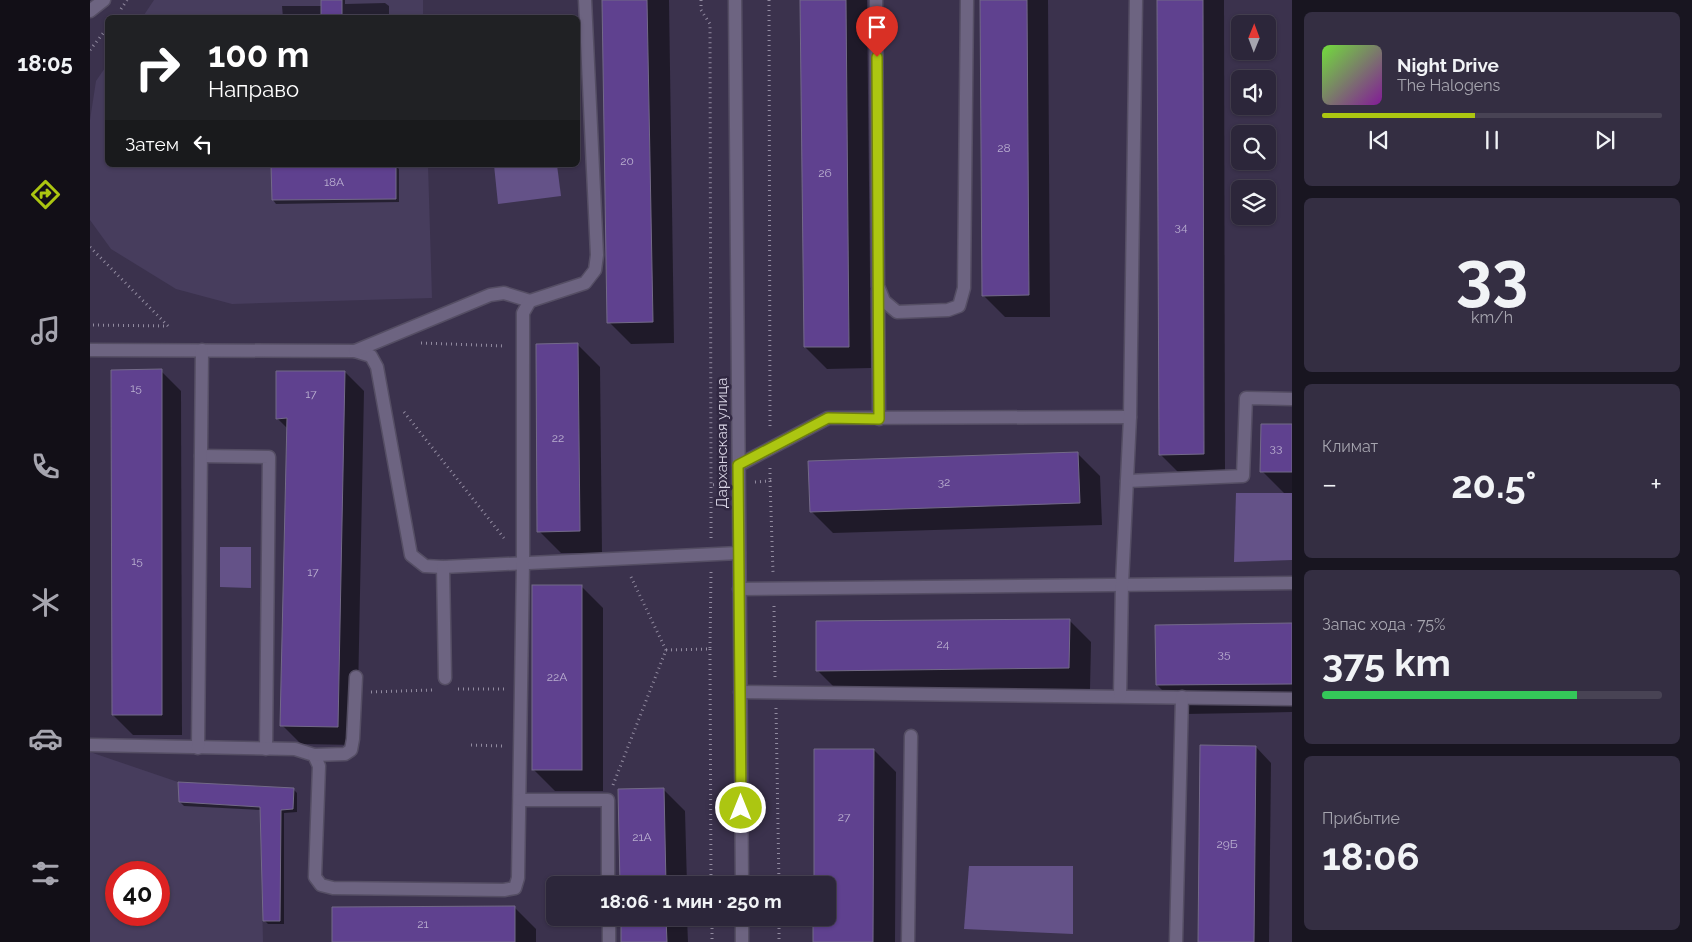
<!DOCTYPE html>
<html lang="ru">
<head>
<meta charset="utf-8">
<style>
  :root { --surface:#2c263a; --page:#342e42; --text:#f1f3f6; --muted:#a6a5af; --line:#484354; --accent:#acc611 }
  body { margin:0; font-family:Raleway,sans-serif; background:var(--page); color:var(--text); height:100vh; display:flex; flex-direction:column; font-size:19px; white-space:nowrap }
  * { box-sizing:border-box; margin:0 }
  p { font-size:16px; color:var(--muted) }
  .icon { flex:none; width:28px; height:28px; fill:none; stroke:currentColor; stroke-width:2; stroke-linecap:round; stroke-linejoin:round }
  .map { position:relative; flex:1; overflow:hidden }
  .details { display:flex; flex-direction:column; gap:12px; padding:12px; background:#181520; width:400px }
  .details>* { flex:none }
  .top-card { position:absolute; left:15px; top:15px; width:475px; height:152px; border-radius:8px; box-shadow:0 1px 4px #0004,0 0 0 1px var(--line); background:#202124; color:#fff; overflow:hidden }
  .needle { width:32px; rotate:1deg }
  .controls { position:absolute; left:1141px; top:15px; display:grid; gap:10px }
  .controls a { display:grid; place-items:center; width:45px; height:45px; border-radius:8px; background:var(--surface); box-shadow:0 1px 4px #0004,0 0 0 1px var(--line); font-size:25px }
  .speed { position:absolute; left:15px; top:861px; display:flex; gap:10px; font-size:25px; font-weight:700; text-align:center }
  .speed>* { display:grid; place-content:center; width:65px; height:65px; border-radius:50%; background:var(--surface); box-shadow:0 1px 4px #0004,0 0 0 1px var(--line); line-height:1 }
  .speed .limit { border:8px solid #d22; background:#fff; color:#111 }
  .pin { position:absolute; display:grid; place-items:center; width:42px; height:42px; color:#fff; margin:-51px -21px; border-radius:50% 50% 50% 0; rotate:-45deg; box-shadow:0 0 5px #0007 }
  .pin .icon { rotate:45deg }
  .me { position:absolute; width:55px; margin:-28px; rotate:0deg; stroke-linejoin:round; filter:drop-shadow(0 0 4px #0008) }
  .turn { display:flex; align-items:center; gap:18px; height:105px; padding:0 20px; font-size:22px }
  .turn .icon { width:65px; height:65px; stroke-width:2.5 }
  .turn b { display:block; font-size:35px; line-height:42px }
  .then { display:flex; align-items:center; height:48px; padding:0 20px; background:#0003; gap:10px; font-size:19px }
  .big { font-size:38px; font-weight:700; line-height:1.1 }
  .details .tile { flex:1; display:flex; flex-direction:column; justify-content:center; gap:8px; min-width:0; padding:0 18px; border-radius:8px; background:var(--page) }
  .details .dial { align-items:center; gap:0 }
  .dial b { font-size:65px; line-height:1 }
  .song { display:flex; align-items:center; gap:15px }
  .cover { width:60px; height:60px; border-radius:8px; background:linear-gradient(135deg,hsl(100 70% 55%),hsl(290 70% 35%)) }
  .played { height:5px; border-radius:2px; background:linear-gradient(90deg,var(--accent) 45%,var(--line) 45%) }
  .keys { display:flex; justify-content:space-around; direction:ltr }
  .heat { display:flex; justify-content:space-between; align-items:center; font-size:28px; direction:ltr }
  .charge { height:8px; border-radius:4px; background:linear-gradient(90deg,#34c759 75%,var(--line) 0) }
  .trip { position:absolute; left:456px; top:876px; width:290px; height:50px; border-radius:8px; background:var(--surface); box-shadow:0 1px 4px #0004,0 0 0 1px var(--line); font-weight:700; line-height:50px; text-align:center }
  main { display:flex; flex:1; min-height:0 }
  .dock { display:flex; flex-direction:column; width:90px; justify-content:space-around; align-items:center; background:#120f17; color:var(--muted) }
  .dock .icon { width:35px; height:35px }
  .dock .active { color:var(--accent) }
  .dock b { font-size:22px; color:var(--text) }
  .map>svg:first-child { display:block }
  .built { fill:#473d5d; fill-rule:evenodd }
  .green { fill:#645288 }
  .shadow { fill:#0007 }
  .building { fill:#5f418f; stroke:#736a88 }
  .lines { fill:none; stroke-linecap:round; stroke-linejoin:round }
  .minor-casing { stroke:#554e64; stroke-width:15 }
  .path { stroke:#928ba0; stroke-width:3; stroke-dasharray:1 4; stroke-linecap:butt }
  .minor { stroke:#6d6481; stroke-width:12 }
  .route-casing { stroke:#70810b; stroke-width:12 }
  .route { stroke:#acc611; stroke-width:9 }
  .labels { text-anchor:middle; dominant-baseline:central; stroke-width:5; stroke-linejoin:round; paint-order:stroke }
  .number-label { font-size:12px; fill:#baafd0 }
  .street-label { font-size:15px; fill:#d9d4e5; stroke:#312842 }
</style>
</head>
<body>
<main>
<nav class="dock">
<b>18:05</b>
<svg class="icon active" aria-label="directions" viewBox="0 0 24 24"><path d="M12 3l9 9-9 9-9-9zM9 14v-3h6M13 9l2 2-2 2"/></svg>
<svg class="icon" aria-label="music" viewBox="0 0 24 24"><path d="M9 18V5l10-2v13"/><circle cx="6" cy="18" r="3"/><circle cx="16" cy="16" r="3"/></svg>
<svg class="icon" aria-label="phone" viewBox="0 0 24 24"><path d="M5 4h4l2 5-3 2q2 4 5 5l2-3 5 2v4C11 20 4 13 5 4z"/></svg>
<svg class="icon" aria-label="climate" viewBox="0 0 24 24"><path d="M12 3v18M4 7l16 10M4 17L20 7"/></svg>
<svg class="icon" aria-label="car" viewBox="0 0 24 24"><path d="M5 17H2v-5l4-1 3-4h7l3 4 3 1v5h-3M9 17h6M6 11h13"/><circle cx="7" cy="17" r="2"/><circle cx="17" cy="17" r="2"/></svg>
<svg class="icon" aria-label="filters" viewBox="0 0 24 24"><path d="M4 7h16M4 17h16"/><circle cx="9" cy="7" r="2"/><circle cx="15" cy="17" r="2"/></svg>
</nav>
<div class="map">
<svg width="1202" height="942" viewBox="0 0 1202 942">
  <rect width="100%" height="100%" fill="#3b324d"/>
  <g class="built">
    <path d="M 64,0 L 333,0 L 333,17 L 52,18 Z"/>
    <path d="M 17,65 L 18,165 L 338,165 L 342,298 L 142,304 L 86,289 L 21,249 L 0,220 L 0,120 L 6,81 Z"/>
    <path d="M 0,752 L 88,782 L 89,802 L 170,807 L 173,942 L 0,942 ZM 26,872 L 69,872 L 69,915 L 26,915 Z"/>
  </g>
  <g class="green">
    <path d="M 404,165 L 467,165 L 471,196 L 408,204 Z"/>
    <path d="M 1146,493 L 1202,493 L 1202,560 L 1144,562 Z"/>
    <path d="M 130,547 L 161,547 L 161,588 L 130,587 Z"/>
    <path d="M 879,866 L 983,866 L 983,934 L 874,929 Z"/>
  </g>
  <g class="shadow">
    <path d="M 232,0 L 255,0 L 255,4 L 295,3 L 299,6 L 299,18 L 193,18 L 192,6 L 232,6 Z"/>
    <path d="M 513,0 L 579,0 L 584,343 L 541,344 L 519,322 Z"/>
    <path d="M 712,0 L 777,0 L 781,368 L 737,369 L 715,347 Z"/>
    <path d="M 891,0 L 958,0 L 960,317 L 915,317 L 893,295 Z"/>
    <path d="M 1069,0 L 1134,0 L 1135,476 L 1092,476 L 1070,454 Z"/>
    <path d="M 182,165 L 305,165 L 309,169 L 309,202 L 186,204 L 183,200 Z"/>
    <path d="M 488,345 L 510,367 L 512,553 L 471,553 L 449,531 Z"/>
    <path d="M 71,371 L 91,391 L 92,735 L 43,735 L 23,715 Z"/>
    <path d="M 255,372 L 274,391 L 267,745 L 211,744 L 192,725 L 198,429 L 187,418 Z"/>
    <path d="M 1202,425 L 1202,493 L 1194,493 L 1172,471 Z"/>
    <path d="M 988,454 L 1010,476 L 1012,525 L 743,533 L 721,511 Z"/>
    <path d="M 491,586 L 513,608 L 513,791 L 465,791 L 443,769 Z"/>
    <path d="M 979,620 L 1001,642 L 1000,689 L 749,692 L 727,670 Z"/>
    <path d="M 1202,624 L 1202,712 L 1096,714 L 1067,685 Z"/>
    <path d="M 1166,747 L 1181,763 L 1179,942 L 1109,942 Z"/>
    <path d="M 784,750 L 806,772 L 805,942 L 725,942 L 725,918 L 738,918 L 738,885 L 725,885 Z"/>
    <path d="M 203,789 L 207,793 L 207,812 L 194,813 L 194,924 L 178,924 L 174,920 L 171,810 L 94,806 L 90,802 Z"/>
    <path d="M 573,789 L 595,811 L 597,885 L 531,885 Z"/>
    <path d="M 424,907 L 446,929 L 446,942 L 243,942 Z"/>
    <path d="M 532,918 L 597,918 L 598,942 L 532,942 Z"/>
  </g>
  <g class="building">
    <rect x="231" y="0" width="21" height="18"/>
    <path d="M 512,0 L 557,0 L 563,322 L 517,323 Z"/>
    <path d="M 710,0 L 756,0 L 759,347 L 714,347 Z"/>
    <path d="M 890,0 L 937,0 L 939,295 L 892,296 Z"/>
    <path d="M 1067,0 L 1113,0 L 1114,454 L 1069,455 Z"/>
    <path d="M 181,165 L 306,165 L 306,199 L 182,200 Z"/>
    <path d="M 488,343 L 490,531 L 447,532 L 446,344 Z"/>
    <path d="M 72,369 L 72,715 L 22,715 L 21,370 Z"/>
    <path d="M 186,371 L 255,371 L 248,727 L 190,726 L 197,418 L 186,419 Z"/>
    <path d="M 1171,424 L 1202,424 L 1202,472 L 1170,472 Z"/>
    <path d="M 988,452 L 990,503 L 720,512 L 718,461 Z"/>
    <rect x="442" y="585" width="50" height="185"/>
    <path d="M 980,619 L 979,668 L 726,671 L 726,621 Z"/>
    <path d="M 1202,623 L 1202,684 L 1066,685 L 1065,625 Z"/>
    <path d="M 1110,745 L 1166,746 L 1164,942 L 1108,942 Z"/>
    <path d="M 724,749 L 784,749 L 783,942 L 723,942 L 723,918 L 738,918 L 738,885 L 724,885 Z"/>
    <path d="M 88,782 L 204,788 L 203,809 L 191,810 L 190,921 L 173,921 L 170,807 L 89,802 Z"/>
    <path d="M 574,788 L 576,885 L 530,885 L 528,789 Z"/>
    <path d="M 425,906 L 425,942 L 242,942 L 242,907 Z"/>
    <path d="M 531,918 L 576,918 L 577,942 L 531,942 Z"/>
  </g>
  <g class="lines">
    <g class="minor-casing">
      <g id="minor">
        <path d="M 645,0 L 652,885"/>
        <path d="M 786,0 L 788,286 L 794,301 L 807,312 L 858,310 L 869,306 L 874,288 L 877,0"/>
        <path d="M 0,11 L 14,0"/>
        <path d="M 788,291 L 789,419"/>
        <path d="M 0,350 L 265,351 L 281,356 L 287,367 L 321,555 L 335,566 L 353,567 L 649,553"/>
        <path d="M 265,351 L 400,295 L 414,293 L 440,301"/>
        <path d="M 111,456 L 179,457 L 176,749"/>
        <path d="M 649,465 L 738,418 L 1040,417"/>
        <path d="M 1037,481 L 1153,476 L 1156,398 L 1202,399"/>
        <path d="M 353,567 L 355,678"/>
        <path d="M 649,589 L 1202,583"/>
        <path d="M 650,692 L 1202,699"/>
        <path d="M 1030,696 L 1032,584 L 1040,417 L 1046,0"/>
        <path d="M 0,745 L 205,749 L 224,755 L 229,766 L 225,877 L 231,885 L 243,888 L 414,890 L 425,888 L 428,878 L 433,562 L 433,313 L 440,301 L 495,283 L 505,270 L 507,255 L 495,0"/>
        <path d="M 108,748 L 112,350"/>
        <path d="M 224,755 L 255,754 L 261,750 L 263,739 L 266,677"/>
        <path d="M 430,800 L 518,800 L 518,885"/>
        <path d="M 519,918 L 519,942"/>
        <path d="M 652,918 L 652,942"/>
        <path d="M 818,942 L 821,736"/>
        <path d="M 1086,942 L 1092,697"/>
      </g>
    </g>
    <g class="path">
      <path d="M 611,0 L 611,10 L 620,24 L 621,485"/>
      <path d="M 679,0 L 680,429"/>
      <path d="M 31,9 L 37,0"/>
      <path d="M 0,50 L 18,27"/>
      <path d="M 0,247 L 78,326 L 0,325"/>
      <path d="M 331,343 L 415,346"/>
      <path d="M 314,412 L 414,538"/>
      <path d="M 680,468 L 680,481"/>
      <path d="M 665,482 L 680,481 L 683,572"/>
      <path d="M 621,538 L 621,485 L 631,484"/>
      <path d="M 684,606 L 685,677"/>
      <path d="M 620,649 L 621,885"/>
      <path d="M 576,650 L 620,649 L 621,572"/>
      <path d="M 368,689 L 414,689"/>
      <path d="M 281,692 L 342,690"/>
      <path d="M 686,708 L 689,885"/>
      <path d="M 381,745 L 412,746"/>
      <path d="M 523,785 L 576,650 L 540,575"/>
      <path d="M 622,918 L 622,942"/>
      <path d="M 689,918 L 689,942"/>
    </g>
    <use href="#minor" class="minor"/>
  </g>
  <g class="lines">
    <g class="route-casing">
      <path id="route" d="M 651,808 L 648,465 L 738,418 L 789,419 L 787,57"/>
    </g>
    <use href="#route" class="route"/>
  </g>
  <g class="labels">
    <g class="number-label">
      <text x="914" y="148">28</text>
      <text x="537" y="161">20</text>
      <text x="735" y="173">26</text>
      <text x="244" y="182">18А</text>
      <text x="1091" y="227">34</text>
      <text x="46" y="388">15</text>
      <text x="221" y="394">17</text>
      <text x="468" y="438">22</text>
      <text x="1186" y="448">33</text>
      <text x="854" y="482">32</text>
      <text x="47" y="561">15</text>
      <text x="223" y="572">17</text>
      <text x="853" y="644">24</text>
      <text x="1134" y="654">35</text>
      <text x="467" y="677">22А</text>
      <text x="754" y="817">27</text>
      <text x="552" y="837">21А</text>
      <text x="1137" y="844">29Б</text>
      <text x="333" y="924">21</text>
    </g>
    <g class="street-label">
      <text transform="translate(632 443) rotate(-90)">Дарханская улица</text>
    </g>
  </g>
</svg>
<div class="controls">
<a><svg class="needle" viewBox="-14 -14 28 28"><path d="M0-13l5 13h-10z" fill="#e53935"/><path d="M0 13l5-13h-10z" fill="#a6a5af"/></svg></a>
<a><svg class="icon" aria-label="sound" viewBox="0 0 24 24"><path d="M4 9h4l5-4v14l-5-4H4zM17 9q2 3 0 6"/></svg></a>
<a><svg class="icon" aria-label="search" viewBox="0 0 24 24"><circle cx="10" cy="10" r="6"/><path d="M15 15l6 6"/></svg></a>
<a><svg class="icon" aria-label="layers" viewBox="0 0 24 24"><path d="M12 4l9 5-9 5-9-5zM3 14l9 5 9-5"/></svg></a>
</div>
<div class="speed"><div class="limit">40</div></div>
<div class="pin" style="left:787px;top:57px;background:#d93025"><svg class="icon" aria-label="arrive" viewBox="0 0 24 24"><path d="M6 21V4h12l-3 4 3 4H6"/></svg></div>
<svg class="me" style="left:651px;top:808px" viewBox="-20 -20 40 40"><circle r="17" fill="#acc611" stroke="#fff" stroke-width="3"/><path d="M0-11L8 9 0 5-8 9z" fill="#fff"/></svg>
<div class="trip">18:06 · 1 мин · 250 m</div>
<div class="top-card">
<div class="turn"><svg class="icon" aria-label="right" viewBox="0 0 24 24"><path d="M7 20v-9h11M14 6l5 5-5 5"/></svg><div><b>100 m</b>Направо</div></div>
<div class="then">Затем<svg class="icon" aria-label="left" viewBox="0 0 24 24"><path d="M17 20v-9H6M10 6l-5 5 5 5"/></svg></div>
</div>
</div>
<section class="details">
<div class="tile">
<div class="song"><i class="cover"></i><div><b>Night Drive</b><p>The Halogens</p></div></div>
<div class="played"></div>
<div class="keys"><svg class="icon" aria-label="previous" viewBox="0 0 24 24"><path d="M18 5L8 12l10 7zM5 5v14"/></svg><svg class="icon" aria-label="pause" viewBox="0 0 24 24"><path d="M8 5v14M16 5v14"/></svg><svg class="icon" aria-label="next" viewBox="0 0 24 24"><path d="M6 5l10 7-10 7zM19 5v14"/></svg></div>
</div>
<div class="tile dial"><b>33</b><p>km/h</p></div>
<div class="tile"><p>Климат</p>
<div class="heat"><a>−</a><b class="big">20.5°</b><a>+</a></div>
</div>
<div class="tile"><p>Запас хода · 75%</p><b class="big">375 km</b><div class="charge"></div></div>
<div class="tile"><p>Прибытие</p><b class="big">18:06</b></div>
</section>
</main>
</body>
</html>
